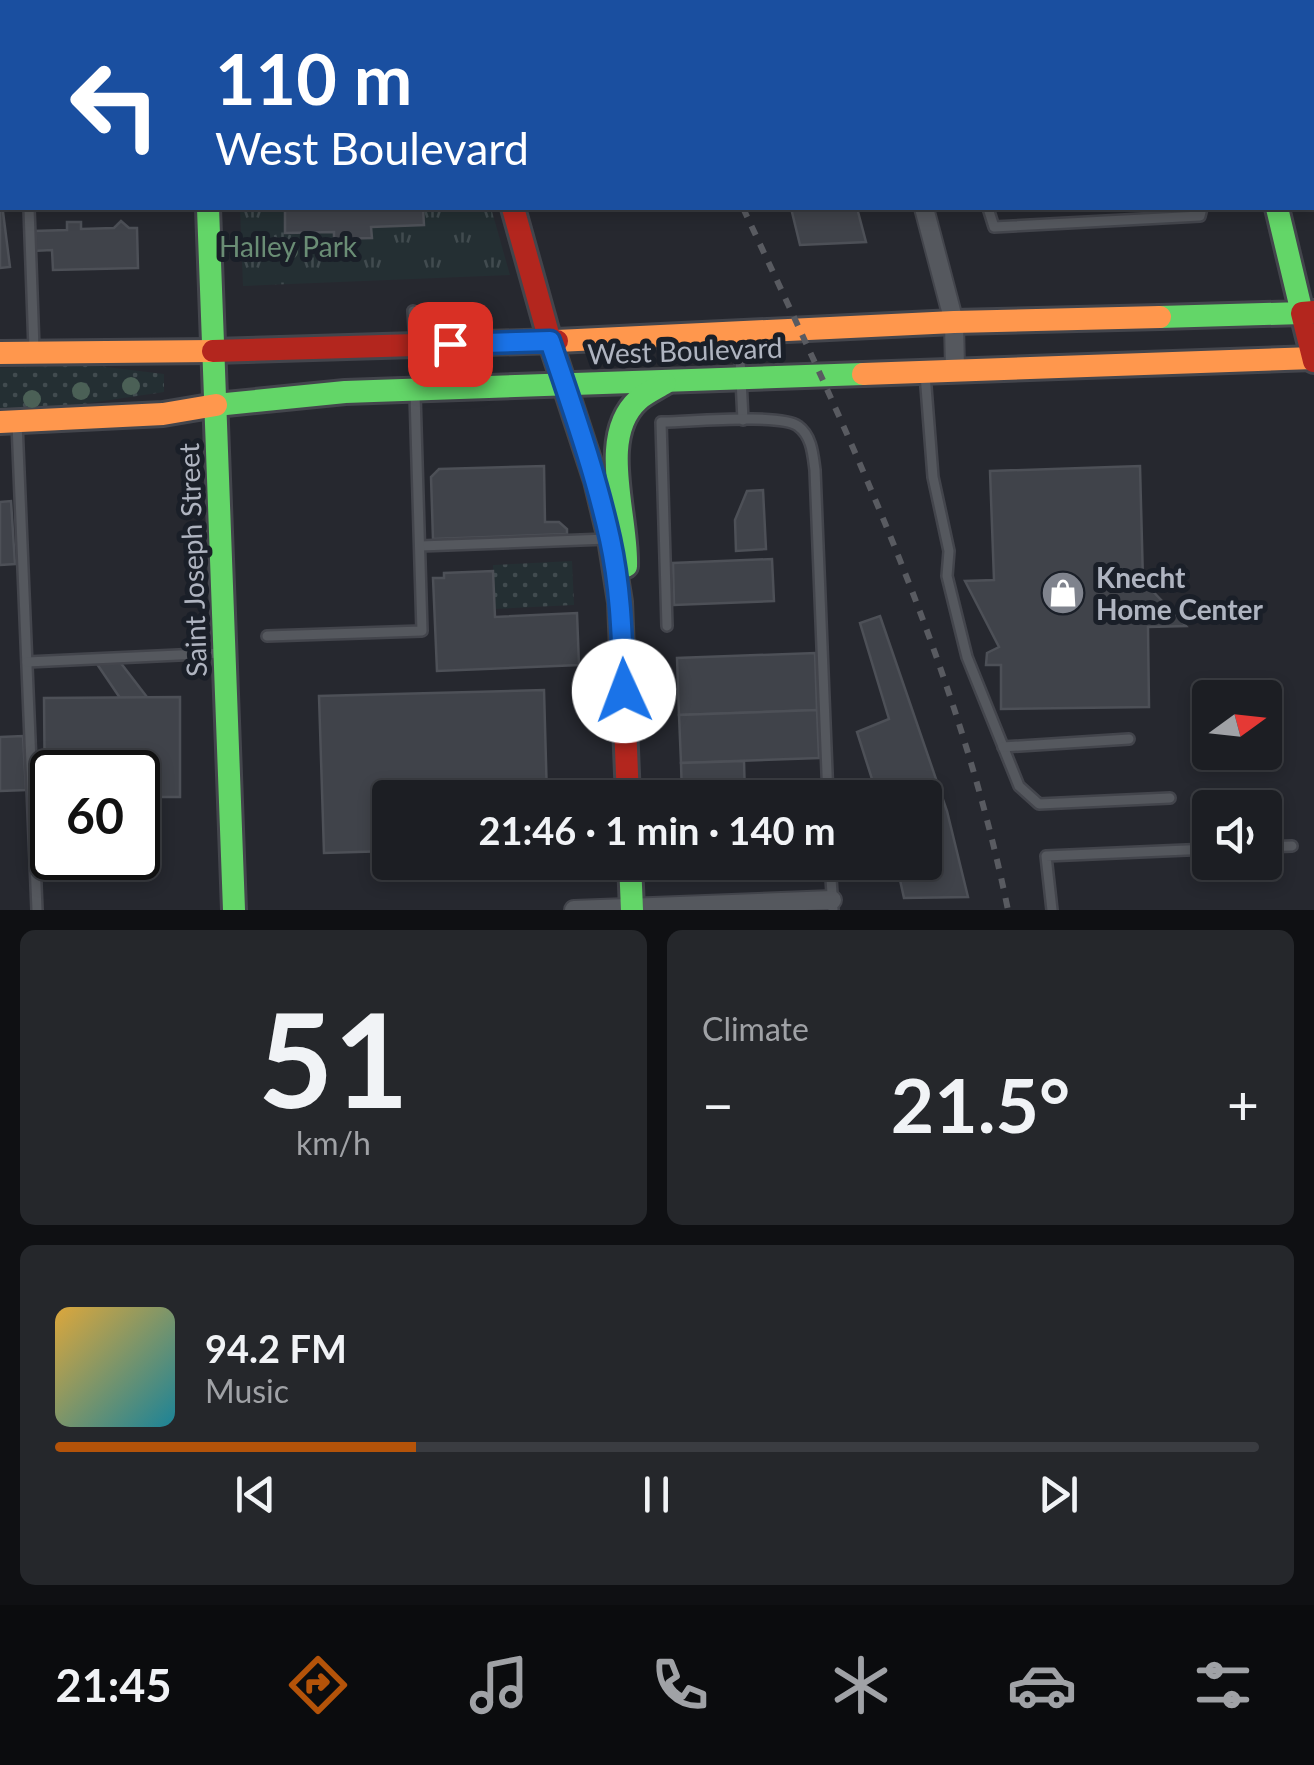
<!DOCTYPE html>
<html lang="en">
<head>
<meta charset="utf-8">
<style>
  :root { --surface:#1c1e23; --page:#25272b; --text:#f1f3f6; --muted:#a0a2a6; --line:#3a3c41; --accent:#b45309 }
  body { margin:0; font-family:Lato,sans-serif; background:var(--page); color:var(--text); height:100vh; display:flex; flex-direction:column; font-size:38px; white-space:nowrap }
  * { box-sizing:border-box; margin:0 }
  p { font-size:32px; color:var(--muted) }
  .icon { flex:none; width:55px; height:55px; fill:none; stroke:currentColor; stroke-width:2; stroke-linecap:round; stroke-linejoin:round }
  .map { position:relative; height:910px; overflow:hidden }
  .sheet { display:flex; flex-direction:column; gap:20px; padding:20px; background:#0f1013; flex:1 }
  .sheet>* { flex:none }
  .banner { position:absolute; left:0px; top:0px; width:1315px; height:210px; box-shadow:0 5px 15px #0003,0 0 0 2px var(--line); background:#1a4fa0; color:#fff; overflow:hidden }
  .needle { width:65px; rotate:75deg }
  .buttons { position:absolute; left:1192px; top:680px; display:grid; gap:20px }
  .buttons a { display:grid; place-items:center; width:90px; height:90px; border-radius:10px; background:var(--surface); box-shadow:0 5px 15px #0003,0 0 0 2px var(--line); font-size:50px }
  .speed { position:absolute; left:30px; top:750px; display:flex; gap:20px; font-size:50px; font-weight:700; text-align:center }
  .speed>* { display:grid; place-content:center; width:130px; height:130px; border-radius:50%; background:var(--surface); box-shadow:0 5px 15px #0003,0 0 0 2px var(--line); line-height:1 }
  .speed .limit { border:5px solid #111; border-radius:15px; background:#fff; color:#111 }
  .pin { position:absolute; display:grid; place-items:center; width:85px; height:85px; color:#fff; margin:-42px; border-radius:20px; box-shadow:0 5px 15px #0006 }
  .me { position:absolute; width:110px; margin:-55px; rotate:358deg; stroke-linejoin:round; filter:drop-shadow(0 0 8px #0008) }
  .turn { display:flex; align-items:center; gap:35px; height:210px; padding:0 50px; font-size:45px }
  .turn .icon { width:130px; height:130px; stroke-width:2.5 }
  .turn b { display:block; font-size:70px; line-height:85px }
  .big { font-size:75px; font-weight:700; line-height:1.1 }
  .sheet .tile { flex:1; display:flex; flex-direction:column; justify-content:center; gap:15px; min-width:0; padding:0 35px; border-radius:15px; background:var(--page) }
  .sheet .dial { align-items:center; gap:0 }
  .dial b { font-size:130px; line-height:1 }
  .song { display:flex; align-items:center; gap:30px }
  .cover { width:120px; height:120px; border-radius:15px; background:linear-gradient(135deg,hsl(40 70% 55%),hsl(190 70% 35%)) }
  .played { height:10px; border-radius:5px; background:linear-gradient(90deg,var(--accent) 30%,var(--line) 30%) }
  .keys { display:flex; justify-content:space-around; direction:ltr }
  .heat { display:flex; justify-content:space-between; align-items:center; font-size:55px; direction:ltr }
  .sheet .tiles { flex:1; display:grid; gap:20px; grid-template-columns:1fr 1fr }
  .tile:last-child { grid-column:span 2 }
  .trip { position:absolute; left:372px; top:780px; width:570px; height:100px; border-radius:10px; background:var(--surface); box-shadow:0 5px 15px #0003,0 0 0 2px var(--line); font-weight:700; line-height:100px; text-align:center }
  .tab-bar { display:flex; height:160px; justify-content:space-around; align-items:center; background:#0b0c0e; color:var(--muted) }
  .tab-bar .icon { width:70px; height:70px }
  .tab-bar .active { color:var(--accent) }
  .tab-bar b { font-size:45px; color:var(--text) }
  .map>svg:first-child { display:block }
  .grass { fill:url(#grass-dots) }
  .park { fill:url(#park-tufts) }
  .building { fill:#40434a; stroke:#4d5057; stroke-width:2.5 }
  .lines { fill:none; stroke-linecap:round; stroke-linejoin:round }
  .lane-casing { stroke:#43454c; stroke-width:14 }
  .street-casing { stroke:#43454c; stroke-width:22 }
  .fast-casing { stroke:#43454c; stroke-width:28 }
  .slow-casing { stroke:#43454c; stroke-width:28 }
  .jam-casing { stroke:#43454c; stroke-width:28 }
  .lane { stroke:#55585e; stroke-width:9 }
  .street { stroke:#55585e; stroke-width:18 }
  .fast { stroke:#63d668; stroke-width:22 }
  .slow { stroke:#ff974d; stroke-width:22 }
  .jam { stroke:#b3261e; stroke-width:22 }
  .rail { stroke:#595b61; stroke-width:6; stroke-dasharray:10 10; stroke-linecap:butt }
  .tree { fill:#4b6056 }
  .route-casing { stroke:#114b97; stroke-width:25 }
  .route { stroke:#1a73e8; stroke-width:18 }
  .labels { text-anchor:middle; dominant-baseline:central; stroke-width:10; stroke-linejoin:round; paint-order:stroke }
  .park-label { font-size:28px; fill:#6a8d75; stroke:#1a1f28 }
  .street-label { font-size:28px; fill:#afb4c0; stroke:#1a1f28 }
  .poi-label { font-size:28px; font-weight:bold; fill:#afb4c0; stroke:#1a1f28; text-anchor:start }
</style>
</head>
<body>
<div class="map">
<svg width="1314" height="910" viewBox="0 0 1314 910">
  <defs>
    <pattern id="grass-dots" width="8" height="8" patternUnits="userSpaceOnUse" patternTransform="scale(2.5)"><rect width="8" height="8" fill="#242f33"/><path d="M2 2h.1M6 6h.1" fill="none" stroke="#414b4f" stroke-width="1.8" stroke-linecap="round"/></pattern>
    <pattern id="park-tufts" width="24" height="20" patternUnits="userSpaceOnUse" patternTransform="scale(2.5)"><rect width="24" height="20" fill="#242f33"/><path d="M3 7l-1-3M5 7V3M7 7l1-3M15 17l-1-3M17 17v-4M19 17l1-3" fill="none" stroke="#414b4f"/></pattern>
  </defs>
  <rect width="100%" height="100%" fill="#26282f"/>
  <g class="grass">
    <path d="M 90,365 L 164,374 L 164,392 L 36,411 L 0,412 L 0,368 Z"/>
    <path d="M 572,561 L 574,605 L 495,609 L 493,565 Z"/>
  </g>
  <path class="park" d="M 240,208 L 491,208 L 510,275 L 243,286 Z"/>
  <g class="building">
    <path d="M 699,0 L 800,0 L 800,2 L 700,2 Z"/>
    <path d="M 2,204 L 10,267 L 0,268 L 0,205 Z"/>
    <path d="M 285,208 L 423,208 L 424,225 L 371,227 L 372,238 L 334,239 L 334,232 L 285,233 Z"/>
    <path d="M 791,208 L 857,208 L 866,242 L 800,245 Z"/>
    <path d="M 121,221 L 129,228 L 137,228 L 138,268 L 53,270 L 52,250 L 33,251 L 33,231 L 67,230 L 67,222 L 81,222 L 81,229 L 114,228 Z"/>
    <path d="M 544,466 L 545,522 L 559,522 L 567,529 L 567,534 L 433,539 L 431,477 L 439,469 Z"/>
    <path d="M 1140,466 L 1143,581 L 1186,626 L 1148,627 L 1149,707 L 1001,709 L 1001,665 L 986,665 L 987,653 L 999,647 L 965,581 L 994,580 L 990,471 Z"/>
    <path d="M 763,490 L 766,549 L 736,551 L 735,520 L 747,491 Z"/>
    <path d="M 11,501 L 15,564 L 0,565 L 0,502 Z"/>
    <path d="M 772,559 L 774,601 L 674,605 L 673,563 Z"/>
    <path d="M 493,571 L 495,617 L 577,613 L 579,665 L 437,671 L 433,578 L 444,578 L 444,573 Z"/>
    <path d="M 880,616 L 947,811 L 968,897 L 904,898 L 896,862 L 925,862 L 925,798 L 878,798 L 857,732 L 889,719 L 860,623 Z"/>
    <path d="M 815,653 L 817,710 L 679,715 L 677,658 Z"/>
    <path d="M 120,662 L 147,697 L 120,698 L 97,664 Z"/>
    <path d="M 544,690 L 547,798 L 390,798 L 390,851 L 324,853 L 319,696 Z"/>
    <path d="M 180,697 L 180,797 L 138,797 L 138,772 L 52,772 L 52,805 L 45,805 L 44,698 Z"/>
    <path d="M 817,710 L 819,758 L 681,763 L 679,715 Z"/>
    <path d="M 23,736 L 26,790 L 0,791 L 0,737 Z"/>
    <path d="M 744,761 L 745,798 L 682,798 L 681,763 Z"/>
  </g>
  <g class="lines">
    <g class="lane-casing">
      <g id="lane">
        <path d="M 933,0 L 933,2"/>
        <path d="M 1165,0 L 1165,2"/>
        <path d="M 0,40 L 2,98"/>
        <path d="M 0,155 L 2,155"/>
        <path d="M 29,208 L 34,349"/>
        <path d="M 988,208 L 994,227 L 1200,216 L 1202,208"/>
        <path d="M 413,311 L 415,343"/>
        <path d="M 739,338 L 743,420"/>
        <path d="M 925,374 L 933,477 L 949,551 L 947,576 L 967,657 L 1019,786 L 1039,804 L 1170,798"/>
        <path d="M 17,423 L 37,910"/>
        <path d="M 420,546 L 607,539"/>
        <path d="M 667,626 L 661,422 C 687,422 781,413 798,426 C 812,436 813,455 815,470 L 828,798"/>
        <path d="M 267,636 L 422,631 L 415,394"/>
        <path d="M 27,662 L 222,653"/>
        <path d="M 1003,747 L 1129,739"/>
        <path d="M 1265,847 L 1292,846"/>
        <path d="M 830,862 L 833,910"/>
        <path d="M 1052,910 L 1046,856 L 1210,849"/>
      </g>
    </g>
    <g class="street-casing">
      <g id="street">
        <path d="M 867,0 L 868,2"/>
        <path d="M 924,208 L 954,322 L 955,370"/>
        <path d="M 574,910 L 832,900"/>
      </g>
    </g>
    <g class="fast-casing">
      <g id="fast">
        <path d="M 1226,0 L 1227,2"/>
        <path d="M 1312,53 L 1314,59"/>
        <path d="M 208,208 L 234,910"/>
        <path d="M 1160,317 L 1302,313 L 1277,208"/>
        <path d="M 216,405 L 345,392 L 863,374"/>
        <path d="M 626,566 C 628,516 597,437 638,400 C 646,393 657,388 665,383"/>
        <path d="M 630,862 L 632,910"/>
      </g>
    </g>
    <g class="slow-casing">
      <g id="slow">
        <path d="M 456,0 L 457,2"/>
        <path d="M 557,341 L 954,322 L 1160,317"/>
        <path d="M 0,353 L 213,351"/>
        <path d="M 863,374 L 1314,358"/>
        <path d="M 0,422 L 163,414 L 216,405"/>
      </g>
    </g>
    <g class="jam-casing">
      <g id="jam">
        <path d="M 201,0 L 201,2"/>
        <path d="M 1299,0 L 1300,2"/>
        <path d="M 513,208 L 550,341 L 596,481 L 610,539 L 620,602 L 628,798"/>
        <path d="M 1314,312 L 1302,313 L 1314,361"/>
        <path d="M 213,351 L 557,341"/>
      </g>
    </g>
    <use href="#lane" class="lane"/>
    <use href="#street" class="street"/>
    <use href="#fast" class="fast"/>
    <use href="#slow" class="slow"/>
    <use href="#jam" class="jam"/>
    <g class="rail">
      <path d="M 645,0 L 646,2"/>
      <path d="M 743,208 C 849,434 958,664 1008,910"/>
    </g>
  </g>
  <g class="tree">
    <circle cx="289" cy="251" r="9"/>
    <circle cx="131" cy="386" r="9"/>
    <circle cx="81" cy="391" r="9"/>
    <circle cx="32" cy="399" r="9"/>
  </g>
  <g class="lines">
    <g class="route-casing">
      <path id="route" d="M 450,344 L 550,341 C 572,407 595,471 610,539 C 621,589 622,640 624,691"/>
    </g>
    <use href="#route" class="route"/>
  </g>
  <defs>
    <g id="shop-disc" transform="scale(2.25)"><circle r="9.5" fill="#7f838d" stroke="#1a1f28"/><path d="M-5-2.5h2.3a2.7 3.5 0 0 1 5.4 0H5L5.5 6h-11ZM-1.5-2.5h3a1.5 2.3 0 0 0-3 0Z" fill="#fff"/></g>
  </defs>
  <g fill-rule="evenodd">
    <use href="#shop-disc" x="1063" y="593"/>
  </g>
  <g class="labels">
    <g class="park-label">
      <text x="288" y="246">Halley Park</text>
    </g>
    <g class="street-label">
      <text transform="translate(685 350) rotate(-2)">West Boulevard</text>
      <text transform="translate(192 560) rotate(-92)">Saint Joseph Street</text>
    </g>
    <g class="poi-label">
      <text x="1096" y="577">Knecht<tspan x="1096" dy="32">Home Center</tspan></text>
    </g>
  </g>
</svg>
<div class="buttons">
<a><svg class="needle" viewBox="-14 -14 28 28"><path d="M0-13l5 13h-10z" fill="#e53935"/><path d="M0 13l5-13h-10z" fill="#a0a2a6"/></svg></a>
<a><svg class="icon" aria-label="sound" viewBox="0 0 24 24"><path d="M4 9h4l5-4v14l-5-4H4zM17 9q2 3 0 6"/></svg></a>
</div>
<div class="speed"><div class="limit">60</div></div>
<div class="pin" style="left:450px;top:344px;background:#d93025"><svg class="icon" aria-label="arrive" viewBox="0 0 24 24"><path d="M6 21V4h12l-3 4 3 4H6"/></svg></div>
<svg class="me" style="left:624px;top:691px" viewBox="-20 -20 40 40"><circle r="19" fill="#fff"/><path d="M0-13L10 11 0 6-10 11z" fill="#1a73e8"/></svg>
<div class="trip">21:46 · 1 min · 140 m</div>
<div class="banner">
<div class="turn"><svg class="icon" aria-label="left" viewBox="0 0 24 24"><path d="M17 20v-9H6M10 6l-5 5 5 5"/></svg><div><b>110 m</b>West Boulevard</div></div>
</div>
</div>
<section class="sheet">
<div class="tiles">
<div class="tile dial"><b>51</b><p>km/h</p></div>
<div class="tile"><p>Climate</p>
<div class="heat"><a>−</a><b class="big">21.5°</b><a>+</a></div>
</div>
<div class="tile">
<div class="song"><i class="cover"></i><div><b>94.2 FM</b><p>Music</p></div></div>
<div class="played"></div>
<div class="keys"><svg class="icon" aria-label="previous" viewBox="0 0 24 24"><path d="M18 5L8 12l10 7zM5 5v14"/></svg><svg class="icon" aria-label="pause" viewBox="0 0 24 24"><path d="M8 5v14M16 5v14"/></svg><svg class="icon" aria-label="next" viewBox="0 0 24 24"><path d="M6 5l10 7-10 7zM19 5v14"/></svg></div>
</div>
</div>
</section>
<nav class="tab-bar">
<b>21:45</b>
<svg class="icon active" aria-label="directions" viewBox="0 0 24 24"><path d="M12 3l9 9-9 9-9-9zM9 14v-3h6M13 9l2 2-2 2"/></svg>
<svg class="icon" aria-label="music" viewBox="0 0 24 24"><path d="M9 18V5l10-2v13"/><circle cx="6" cy="18" r="3"/><circle cx="16" cy="16" r="3"/></svg>
<svg class="icon" aria-label="phone" viewBox="0 0 24 24"><path d="M5 4h4l2 5-3 2q2 4 5 5l2-3 5 2v4C11 20 4 13 5 4z"/></svg>
<svg class="icon" aria-label="climate" viewBox="0 0 24 24"><path d="M12 3v18M4 7l16 10M4 17L20 7"/></svg>
<svg class="icon" aria-label="car" viewBox="0 0 24 24"><path d="M5 17H2v-5l4-1 3-4h7l3 4 3 1v5h-3M9 17h6M6 11h13"/><circle cx="7" cy="17" r="2"/><circle cx="17" cy="17" r="2"/></svg>
<svg class="icon" aria-label="filters" viewBox="0 0 24 24"><path d="M4 7h16M4 17h16"/><circle cx="9" cy="7" r="2"/><circle cx="15" cy="17" r="2"/></svg>
</nav>
</body>
</html>
